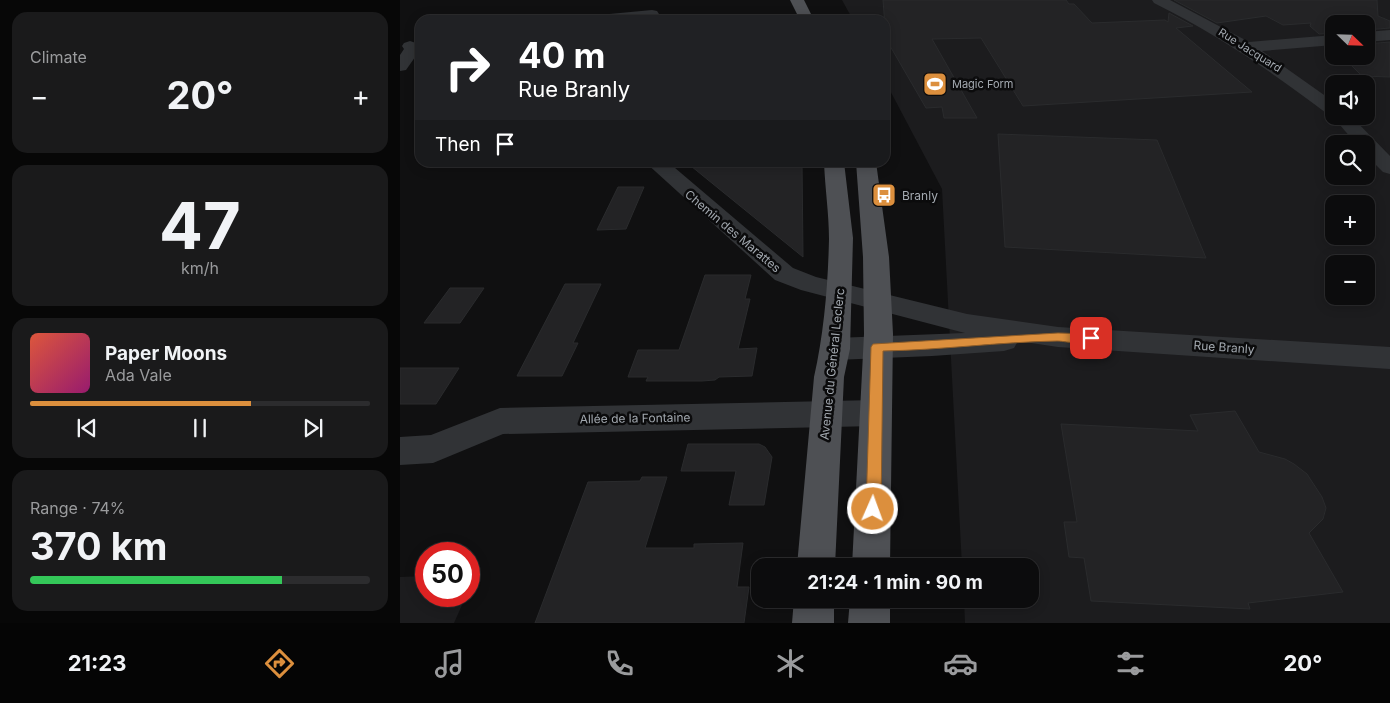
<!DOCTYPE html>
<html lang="en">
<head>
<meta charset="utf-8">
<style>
  :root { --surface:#0c0c0d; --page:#1a1a1b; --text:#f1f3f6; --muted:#9a9b9d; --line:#2c2c2e; --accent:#dc8f3d }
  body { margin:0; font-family:Inter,sans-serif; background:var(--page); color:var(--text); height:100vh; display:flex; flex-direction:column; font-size:19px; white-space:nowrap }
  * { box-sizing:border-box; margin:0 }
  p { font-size:16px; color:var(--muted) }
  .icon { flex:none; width:28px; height:28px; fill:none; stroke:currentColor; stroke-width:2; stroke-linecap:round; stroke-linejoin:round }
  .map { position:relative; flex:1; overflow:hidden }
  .sheet { display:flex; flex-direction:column; gap:12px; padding:12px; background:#070707; width:400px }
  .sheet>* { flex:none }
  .top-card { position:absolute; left:15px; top:15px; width:475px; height:152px; border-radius:15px; box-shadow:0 2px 12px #0003,0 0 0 1px var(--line); background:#202124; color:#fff; overflow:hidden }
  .needle { width:32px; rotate:113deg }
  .fabs { position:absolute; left:925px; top:15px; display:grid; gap:10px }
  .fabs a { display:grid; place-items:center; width:50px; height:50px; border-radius:10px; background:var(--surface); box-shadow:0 2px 12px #0003,0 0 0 1px var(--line); font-size:25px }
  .speed { position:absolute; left:15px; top:542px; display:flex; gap:10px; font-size:25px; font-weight:700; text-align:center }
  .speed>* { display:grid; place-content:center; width:65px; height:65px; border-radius:50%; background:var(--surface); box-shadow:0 2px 12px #0003,0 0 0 1px var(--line); line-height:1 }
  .speed .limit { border:8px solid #d22; background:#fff; color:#111 }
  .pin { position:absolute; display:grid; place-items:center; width:42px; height:42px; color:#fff; margin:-21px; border-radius:10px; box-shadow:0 2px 8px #0006 }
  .me { position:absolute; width:55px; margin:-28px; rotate:2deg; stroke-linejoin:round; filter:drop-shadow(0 0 4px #0008) }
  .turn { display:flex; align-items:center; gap:18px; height:105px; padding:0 20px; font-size:22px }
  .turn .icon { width:65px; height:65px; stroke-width:2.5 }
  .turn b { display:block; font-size:35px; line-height:42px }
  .then { display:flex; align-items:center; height:48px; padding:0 20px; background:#0003; gap:10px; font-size:19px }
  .big { font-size:38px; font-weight:700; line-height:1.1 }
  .sheet .card { flex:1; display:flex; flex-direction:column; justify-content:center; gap:8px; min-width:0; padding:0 18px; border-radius:15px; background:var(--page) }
  .sheet .dial { align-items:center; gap:0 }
  .dial b { font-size:65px; line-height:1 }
  .song { display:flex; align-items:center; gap:15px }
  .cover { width:60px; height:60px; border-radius:8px; background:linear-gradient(135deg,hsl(10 70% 55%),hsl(320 70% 35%)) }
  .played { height:5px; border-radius:2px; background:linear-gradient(90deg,var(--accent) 65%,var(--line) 65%) }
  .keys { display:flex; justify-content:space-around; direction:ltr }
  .heat { display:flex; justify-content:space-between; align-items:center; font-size:28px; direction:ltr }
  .charge { height:8px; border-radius:4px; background:linear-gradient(90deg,#34c759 74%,var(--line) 0) }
  .trip { position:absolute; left:351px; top:558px; width:288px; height:50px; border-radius:15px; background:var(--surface); box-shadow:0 2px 12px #0003,0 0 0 1px var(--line); font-weight:700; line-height:50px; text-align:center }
  .tab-bar { display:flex; height:80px; justify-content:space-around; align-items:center; background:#050505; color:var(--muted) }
  .tab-bar .icon { width:35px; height:35px }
  .tab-bar .active { color:var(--accent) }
  .tab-bar b { font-size:22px; color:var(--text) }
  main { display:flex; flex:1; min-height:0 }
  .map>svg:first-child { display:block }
  .built { fill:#1c1c1e; fill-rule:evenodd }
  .building { fill:#232325; stroke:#2a2b2d }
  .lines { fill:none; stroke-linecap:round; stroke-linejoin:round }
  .minor { fill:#313336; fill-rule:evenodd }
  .major { fill:#4e5054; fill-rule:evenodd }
  .route { fill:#dc8f3d; stroke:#8f5d28 }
  .labels { text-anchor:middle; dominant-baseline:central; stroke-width:5; stroke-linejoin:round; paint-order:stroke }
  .far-street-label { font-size:11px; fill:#a3a9b0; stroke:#0b0b0c }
  .far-poi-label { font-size:11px; fill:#a3a9b0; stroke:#0b0b0c; text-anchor:start }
  .poi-label { font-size:12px; fill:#a3a9b0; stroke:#0b0b0c; text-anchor:start }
  .street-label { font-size:12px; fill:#a3a9b0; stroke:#0b0b0c }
</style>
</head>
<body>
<main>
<section class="sheet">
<div class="card"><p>Climate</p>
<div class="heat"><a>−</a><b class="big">20°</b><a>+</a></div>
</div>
<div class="card dial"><b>47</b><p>km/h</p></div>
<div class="card">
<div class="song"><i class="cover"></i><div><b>Paper Moons</b><p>Ada Vale</p></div></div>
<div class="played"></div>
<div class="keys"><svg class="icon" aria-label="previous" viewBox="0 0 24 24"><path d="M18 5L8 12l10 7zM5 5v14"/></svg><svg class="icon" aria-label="pause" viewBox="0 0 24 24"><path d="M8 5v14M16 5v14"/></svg><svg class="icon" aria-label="next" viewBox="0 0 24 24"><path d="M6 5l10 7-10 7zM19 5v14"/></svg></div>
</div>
<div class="card"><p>Range · 74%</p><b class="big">370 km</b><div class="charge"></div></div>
</section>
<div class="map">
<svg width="990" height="623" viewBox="0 0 990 623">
  <rect width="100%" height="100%" fill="#101011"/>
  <g class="built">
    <path d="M 442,0 L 990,0 L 990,623 L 565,623 L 564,599 L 630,599 L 630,566 L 562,566 L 542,189 L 485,81 L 485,20 L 453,20 ZM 934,24 L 966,24 L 966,56 L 934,56 ZM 934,84 L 966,84 L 966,116 L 934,116 ZM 934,144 L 966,144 L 966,176 L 934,176 ZM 934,204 L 966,204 L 966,236 L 934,236 ZM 934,264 L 966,264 L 966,296 L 934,296 Z"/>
    <path d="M 26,576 L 26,596 L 66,596 L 54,623 L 0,623 L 0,577 Z"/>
  </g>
  <g class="building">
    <path d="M 483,0 L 666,0 L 669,4 L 674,4 L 692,23 L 765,20 L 768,22 L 769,13 L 793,26 L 776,28 L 852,92 L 623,106 L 581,38 L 532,39 L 577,118 L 544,118 L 542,107 L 526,108 L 486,39 Z"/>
    <path d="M 774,0 L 977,0 L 978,16 L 990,21 L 990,28 L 966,30 L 966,24 L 934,24 L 934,33 L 919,34 L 910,26 L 911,23 L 883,25 L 866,16 L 817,23 Z"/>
    <path d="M 990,42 L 990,77 L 962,76 L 942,56 L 966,56 L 966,44 Z"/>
    <path d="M 598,134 L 757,140 L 806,258 L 605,247 Z"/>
    <path d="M 286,162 L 402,162 L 403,257 L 350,214 Z"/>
    <path d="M 218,187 L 244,187 L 226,229 L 197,230 Z"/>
    <path d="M 305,275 L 351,275 L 345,299 L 350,299 L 338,349 L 357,348 L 352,376 L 319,377 L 315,380 L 302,381 L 246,381 L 248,377 L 228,377 L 238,350 L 279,350 Z"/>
    <path d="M 165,284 L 201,284 L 173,343 L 178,343 L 162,376 L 117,376 Z"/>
    <path d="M 50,288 L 84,288 L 60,323 L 24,323 Z"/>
    <path d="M 0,368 L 59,368 L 36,404 L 0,404 Z"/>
    <path d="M 835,411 L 859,452 L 885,459 L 894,464 L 907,474 L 922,497 L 926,508 L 923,519 L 909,533 L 943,592 L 848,603 L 850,609 L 691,601 L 684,558 L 669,557 L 664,522 L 677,522 L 661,424 L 798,431 L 790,415 Z"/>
    <path d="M 288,444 L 359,444 L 365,447 L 372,457 L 364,505 L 329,505 L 336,471 L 281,471 Z"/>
    <path d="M 242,477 L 267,477 L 245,548 L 294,548 L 294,544 L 343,543 L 337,587 L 349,587 L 344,623 L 135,623 L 188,482 L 240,481 Z"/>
  </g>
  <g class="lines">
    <g class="minor">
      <path d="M 752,0 L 770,0 L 849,42 L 934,35 L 934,45 L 862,51 L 934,102 L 934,116 L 951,116 L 990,156 L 990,174 L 983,172 L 966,155 L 966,144 L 956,144 C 948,135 939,122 930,116 C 872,72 820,36 754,3 Z"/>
      <path d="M 252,10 L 257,11 L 259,14 L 257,17 L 234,20 L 181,20 L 183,17 L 188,16 Z"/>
      <path d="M 990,30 L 990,40 L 966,42 L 966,32 Z"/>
      <path d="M 10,41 L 16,43 L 20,50 L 6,70 L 0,71 L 0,55 L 4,49 L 2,46 L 4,43 Z"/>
      <path d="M 245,162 L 268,162 L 393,268 L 416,277 L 567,314 L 658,327 L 990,347 L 990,369 L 658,347 L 618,341 L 614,348 L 604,351 L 532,356 L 435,360 L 425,356 L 420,349 L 425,342 L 435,338 L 565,333 L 401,290 L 375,280 Z"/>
      <path d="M 476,400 L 487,404 L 492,413 L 487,422 L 476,426 L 103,434 L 33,463 L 0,465 L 0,437 L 31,435 L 100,408 Z"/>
    </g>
    <g class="major">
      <path d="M 390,0 L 404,0 L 414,20 L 400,20 Z"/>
      <path d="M 424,162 L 444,162 L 453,238 L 450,349 L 444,377 L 435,566 L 397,566 L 414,377 C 424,333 428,285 429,239 C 429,214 425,188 424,162 Z"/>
      <path d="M 456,162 L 476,162 L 489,257 L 493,334 L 490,566 L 452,566 L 464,334 L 463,257 Z"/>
      <path d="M 394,599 L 434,599 L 434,623 L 392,623 Z"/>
      <path d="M 450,599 L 490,599 L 490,623 L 448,623 Z"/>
    </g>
  </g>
  <path class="route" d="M 658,333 L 691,334 L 697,338 C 691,348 667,341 657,341 C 599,342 541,350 483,351 L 481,509 L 478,514 L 473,516 L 468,514 L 466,509 L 471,347 L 473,344 Z"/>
  <defs>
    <g id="stadium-square" transform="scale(1.25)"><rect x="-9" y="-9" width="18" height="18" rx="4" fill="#dc8f3d" stroke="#0b0b0c"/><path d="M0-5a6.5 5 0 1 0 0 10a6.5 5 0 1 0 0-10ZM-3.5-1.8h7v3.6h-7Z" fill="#fff"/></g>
    <g id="bus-square" transform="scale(1.25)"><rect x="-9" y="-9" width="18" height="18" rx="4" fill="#dc8f3d" stroke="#0b0b0c"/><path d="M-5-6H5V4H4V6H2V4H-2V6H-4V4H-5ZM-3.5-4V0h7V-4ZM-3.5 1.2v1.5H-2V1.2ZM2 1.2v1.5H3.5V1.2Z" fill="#fff"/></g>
  </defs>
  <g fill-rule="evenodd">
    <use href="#stadium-square" x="535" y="84"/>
    <use href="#bus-square" x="484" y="195"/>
  </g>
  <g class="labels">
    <g class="far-street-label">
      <text transform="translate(850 50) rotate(32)">Rue Jacquard</text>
    </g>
    <g class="far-poi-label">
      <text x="552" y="84">Magic Form</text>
    </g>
    <g class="poi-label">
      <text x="502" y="195">Branly</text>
    </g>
    <g class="street-label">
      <text transform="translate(333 231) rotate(40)">Chemin des Marattes</text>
      <text transform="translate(824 347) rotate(4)">Rue Branly</text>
      <text transform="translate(432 364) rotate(-84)">Avenue du Général Leclerc</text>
      <text transform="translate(235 418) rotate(-1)">Allée de la Fontaine</text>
    </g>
  </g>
</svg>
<div class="fabs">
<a><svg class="needle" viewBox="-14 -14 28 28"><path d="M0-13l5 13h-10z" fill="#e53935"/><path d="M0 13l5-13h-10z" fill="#9a9b9d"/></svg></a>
<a><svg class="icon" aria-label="sound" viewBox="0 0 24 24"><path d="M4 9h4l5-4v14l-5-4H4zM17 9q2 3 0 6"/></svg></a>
<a><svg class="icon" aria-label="search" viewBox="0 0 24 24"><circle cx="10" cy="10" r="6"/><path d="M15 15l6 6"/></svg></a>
<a>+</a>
<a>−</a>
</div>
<div class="speed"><div class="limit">50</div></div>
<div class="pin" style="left:691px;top:338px;background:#d93025"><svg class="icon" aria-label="arrive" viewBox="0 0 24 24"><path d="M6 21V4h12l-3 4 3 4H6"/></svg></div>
<svg class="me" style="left:473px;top:509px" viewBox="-20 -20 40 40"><circle r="17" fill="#dc8f3d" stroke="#fff" stroke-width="3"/><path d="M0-11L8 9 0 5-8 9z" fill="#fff"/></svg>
<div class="trip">21:24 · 1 min · 90 m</div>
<div class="top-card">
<div class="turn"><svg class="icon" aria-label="right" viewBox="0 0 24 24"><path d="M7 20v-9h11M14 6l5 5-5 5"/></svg><div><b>40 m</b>Rue Branly</div></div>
<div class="then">Then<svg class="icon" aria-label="arrive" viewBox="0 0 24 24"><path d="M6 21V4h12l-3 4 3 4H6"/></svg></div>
</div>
</div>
</main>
<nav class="tab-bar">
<b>21:23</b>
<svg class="icon active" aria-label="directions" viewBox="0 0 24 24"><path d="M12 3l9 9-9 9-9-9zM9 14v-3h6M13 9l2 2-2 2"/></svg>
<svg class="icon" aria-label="music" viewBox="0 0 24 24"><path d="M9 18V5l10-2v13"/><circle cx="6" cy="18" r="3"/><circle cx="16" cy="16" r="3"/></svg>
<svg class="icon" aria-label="phone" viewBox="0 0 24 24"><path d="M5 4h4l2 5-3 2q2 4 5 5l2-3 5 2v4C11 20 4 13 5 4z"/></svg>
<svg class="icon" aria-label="climate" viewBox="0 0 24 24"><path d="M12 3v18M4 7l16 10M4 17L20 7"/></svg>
<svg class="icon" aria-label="car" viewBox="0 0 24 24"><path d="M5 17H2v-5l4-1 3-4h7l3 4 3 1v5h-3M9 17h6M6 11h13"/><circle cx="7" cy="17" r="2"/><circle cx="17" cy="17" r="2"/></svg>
<svg class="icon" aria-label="filters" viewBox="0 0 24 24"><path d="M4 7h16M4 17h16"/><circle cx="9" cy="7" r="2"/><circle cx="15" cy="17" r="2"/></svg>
<b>20°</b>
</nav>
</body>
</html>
